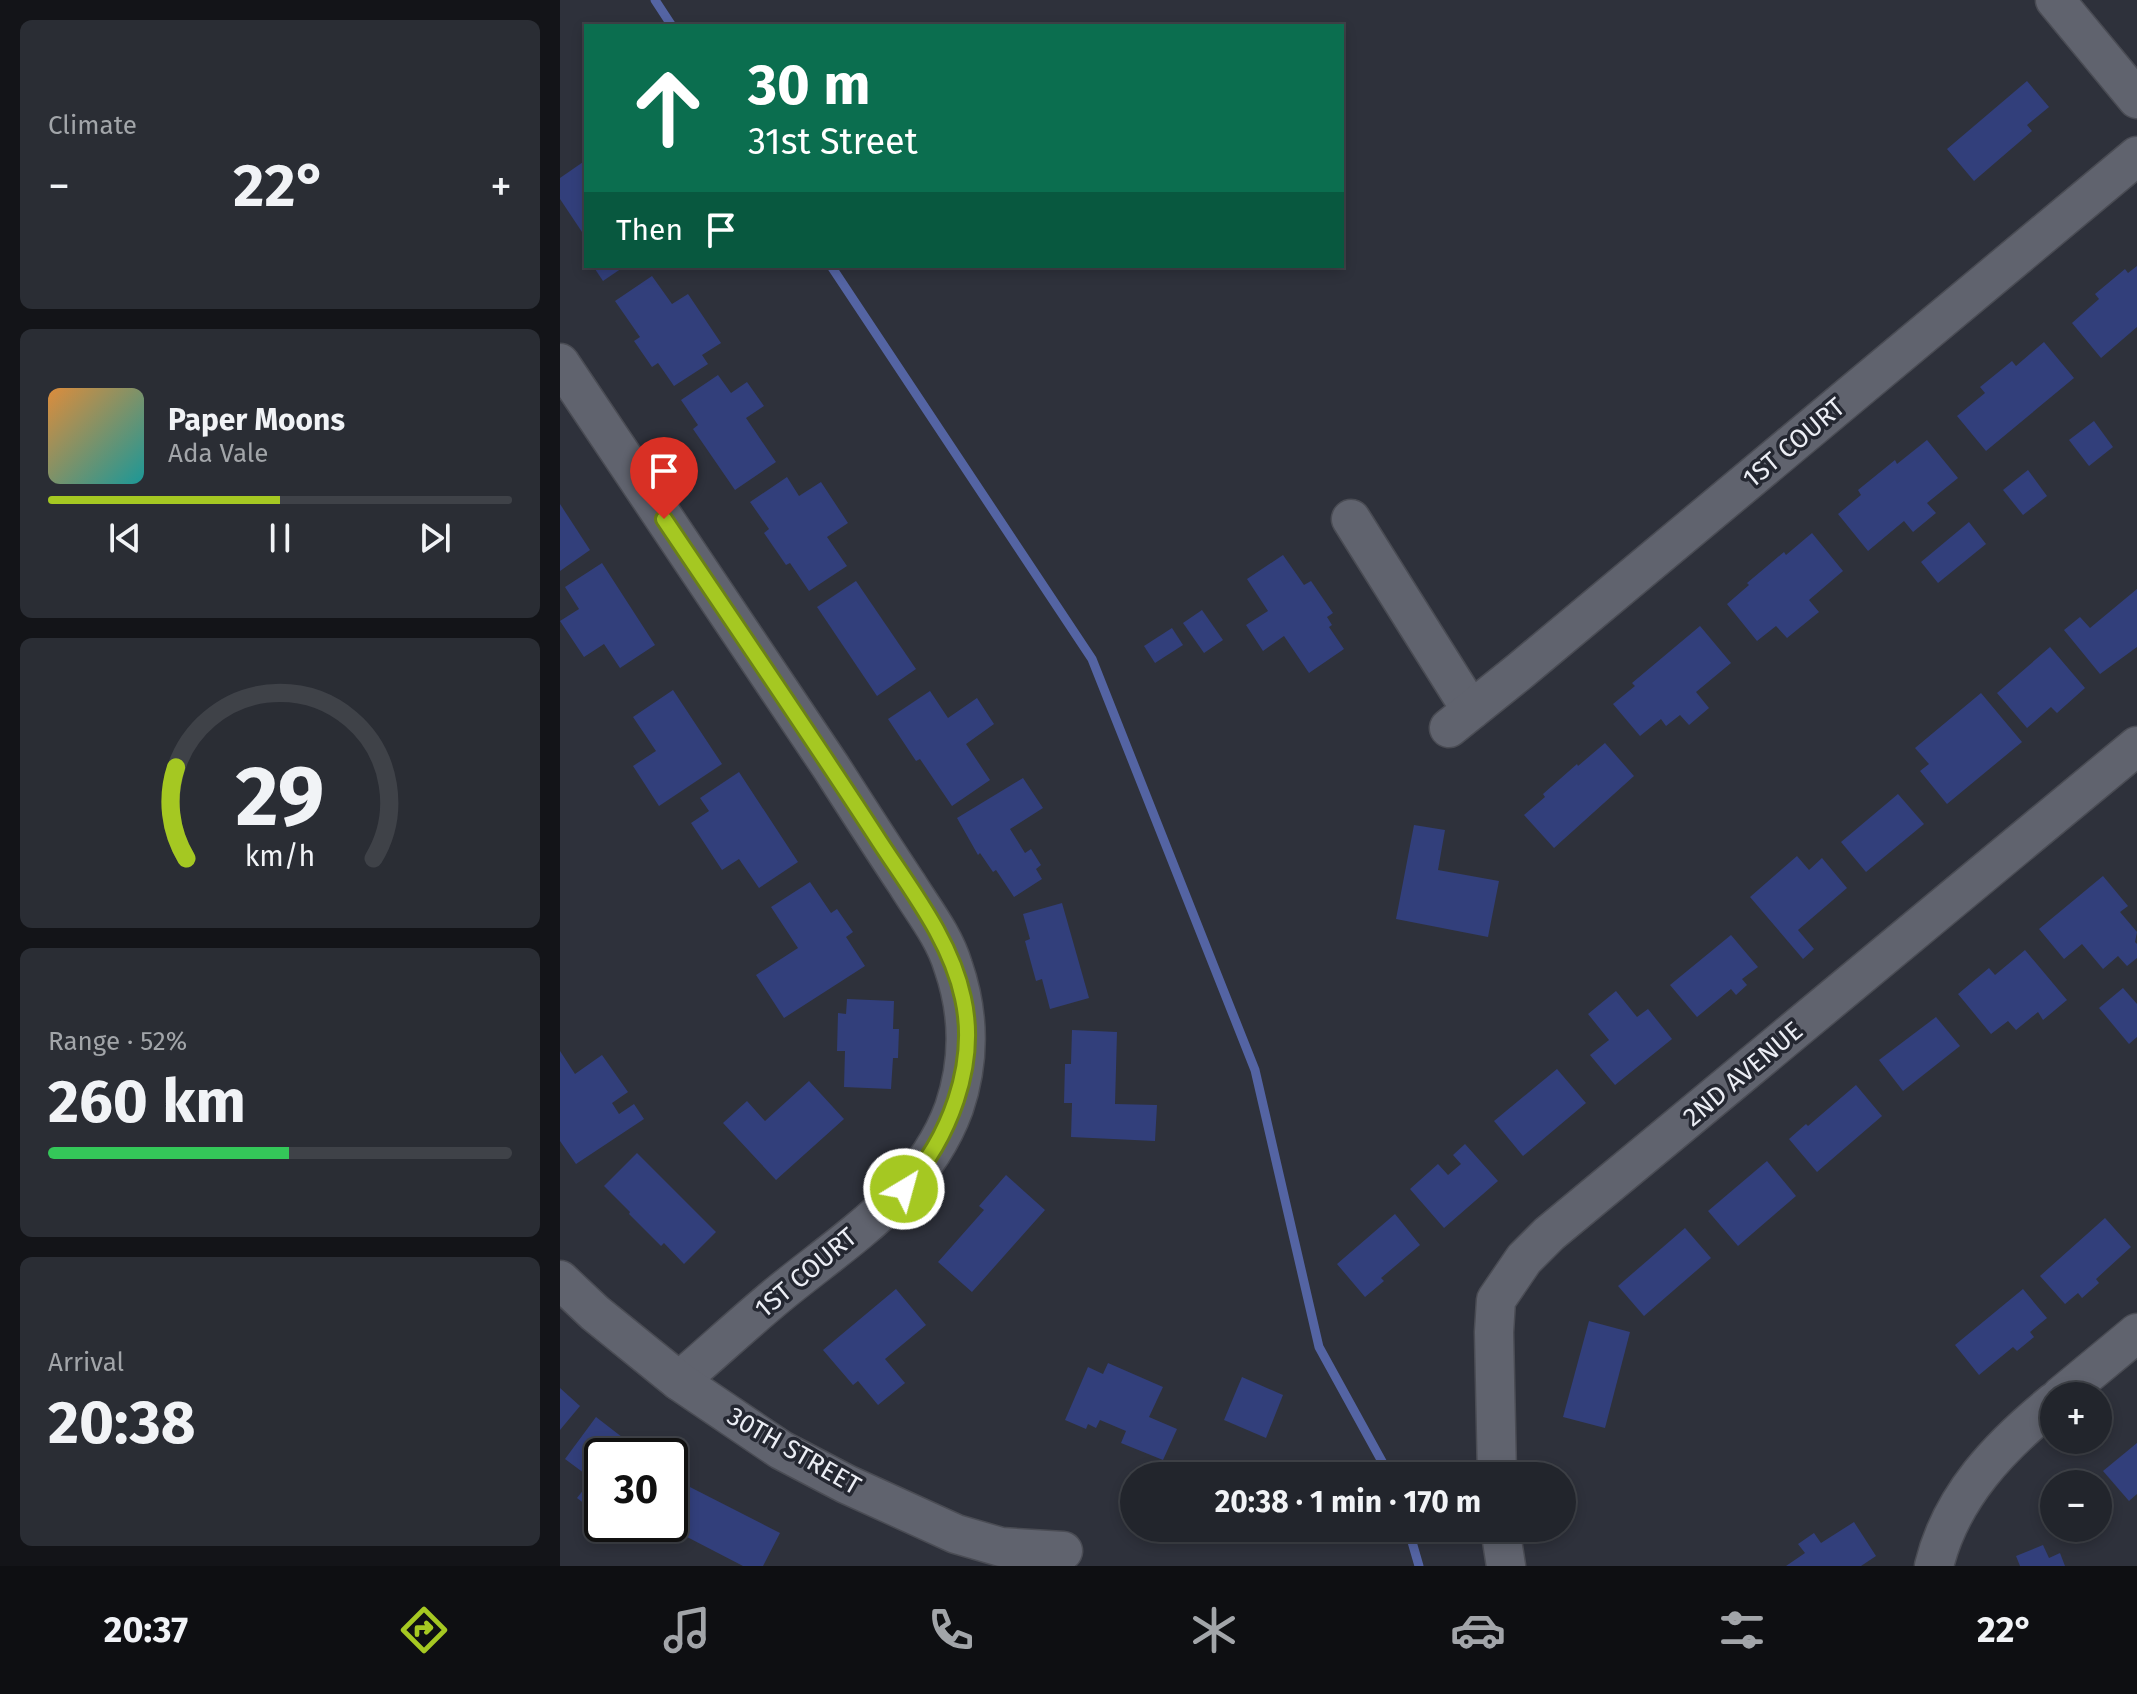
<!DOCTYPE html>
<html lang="en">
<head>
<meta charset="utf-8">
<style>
  :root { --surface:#22252c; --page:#2a2d34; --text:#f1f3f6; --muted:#a2a5a9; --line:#3f4248; --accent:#a5c822 }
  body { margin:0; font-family:"Fira Sans",sans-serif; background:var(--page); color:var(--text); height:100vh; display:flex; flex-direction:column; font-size:30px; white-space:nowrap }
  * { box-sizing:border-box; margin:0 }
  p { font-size:26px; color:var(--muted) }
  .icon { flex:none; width:44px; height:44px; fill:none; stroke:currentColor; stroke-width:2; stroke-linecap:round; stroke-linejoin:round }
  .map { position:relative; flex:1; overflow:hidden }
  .details { display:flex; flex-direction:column; gap:20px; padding:20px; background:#131418; width:560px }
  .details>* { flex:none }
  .top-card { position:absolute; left:24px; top:24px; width:760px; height:244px; border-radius:0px; box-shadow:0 4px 12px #0003,0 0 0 2px var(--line); background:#0b6e4f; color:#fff; overflow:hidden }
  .fabs { position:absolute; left:1480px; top:1382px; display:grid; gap:16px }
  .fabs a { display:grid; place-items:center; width:72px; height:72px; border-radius:50%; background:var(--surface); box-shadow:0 4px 12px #0003,0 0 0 2px var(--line); font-size:40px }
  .speed { position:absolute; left:24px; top:1438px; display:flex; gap:16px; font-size:40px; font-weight:700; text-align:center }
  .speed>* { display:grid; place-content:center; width:104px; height:104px; border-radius:50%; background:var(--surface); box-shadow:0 4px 12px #0003,0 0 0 2px var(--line); line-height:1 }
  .speed .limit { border:4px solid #111; border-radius:12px; background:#fff; color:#111 }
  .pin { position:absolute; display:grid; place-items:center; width:68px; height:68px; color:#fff; margin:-82px -34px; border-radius:50% 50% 50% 0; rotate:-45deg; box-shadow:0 0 8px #0007 }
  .pin .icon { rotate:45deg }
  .me { position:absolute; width:88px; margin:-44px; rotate:37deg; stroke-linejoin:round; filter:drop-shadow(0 0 6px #0008) }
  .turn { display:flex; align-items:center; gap:28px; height:168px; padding:0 32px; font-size:36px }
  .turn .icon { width:104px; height:104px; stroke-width:2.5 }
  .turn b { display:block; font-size:56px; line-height:68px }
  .then { display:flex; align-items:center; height:76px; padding:0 32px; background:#0003; gap:16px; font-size:30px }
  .big { font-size:60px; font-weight:700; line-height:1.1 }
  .details .widget { flex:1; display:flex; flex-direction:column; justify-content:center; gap:12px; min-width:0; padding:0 28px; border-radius:12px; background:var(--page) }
  .details .dial { align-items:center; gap:0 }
  .dial svg { height:208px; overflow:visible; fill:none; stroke:var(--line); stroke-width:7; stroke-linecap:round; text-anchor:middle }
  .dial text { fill:var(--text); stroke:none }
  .song { display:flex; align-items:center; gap:24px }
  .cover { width:96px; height:96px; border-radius:12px; background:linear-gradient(135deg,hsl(30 70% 55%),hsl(180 70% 35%)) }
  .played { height:8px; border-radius:4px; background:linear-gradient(90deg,var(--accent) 50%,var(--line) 50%) }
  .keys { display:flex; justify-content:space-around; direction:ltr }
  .heat { display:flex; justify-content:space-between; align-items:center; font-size:44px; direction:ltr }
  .charge { height:12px; border-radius:6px; background:linear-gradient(90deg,#34c759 52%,var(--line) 0) }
  .trip { position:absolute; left:560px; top:1462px; width:456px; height:80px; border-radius:40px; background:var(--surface); box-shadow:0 4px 12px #0003,0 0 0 2px var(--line); font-weight:700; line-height:80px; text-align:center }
  .tab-bar { display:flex; height:128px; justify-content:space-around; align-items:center; background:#0e0f12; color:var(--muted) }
  .tab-bar .icon { width:56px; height:56px }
  .tab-bar .current { color:var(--accent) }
  .tab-bar b { font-size:36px; color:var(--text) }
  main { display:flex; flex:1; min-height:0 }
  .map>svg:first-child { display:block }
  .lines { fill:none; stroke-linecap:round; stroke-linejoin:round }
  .stream { stroke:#5464a3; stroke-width:9 }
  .building { fill:#323f7b }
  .minor-casing { stroke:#4a4c54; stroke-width:41 }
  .minor { stroke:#60636e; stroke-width:38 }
  .route-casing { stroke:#6b8216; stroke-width:20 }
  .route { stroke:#a5c822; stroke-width:14 }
  .labels { text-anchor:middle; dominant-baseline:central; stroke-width:7; stroke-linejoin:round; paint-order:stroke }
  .street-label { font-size:26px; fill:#ebedf4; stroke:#242731 }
</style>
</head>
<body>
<main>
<section class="details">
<div class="widget"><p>Climate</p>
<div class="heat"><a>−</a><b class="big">22°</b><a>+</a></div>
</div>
<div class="widget">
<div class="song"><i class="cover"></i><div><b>Paper Moons</b><p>Ada Vale</p></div></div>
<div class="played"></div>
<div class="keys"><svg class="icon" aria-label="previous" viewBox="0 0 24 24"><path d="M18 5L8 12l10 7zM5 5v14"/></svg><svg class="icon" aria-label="pause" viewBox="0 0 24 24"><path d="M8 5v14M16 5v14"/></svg><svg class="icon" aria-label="next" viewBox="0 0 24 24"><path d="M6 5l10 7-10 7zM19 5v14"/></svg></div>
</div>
<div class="widget dial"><svg viewBox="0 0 100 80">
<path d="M14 69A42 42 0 1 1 86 69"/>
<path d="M14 69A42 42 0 0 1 10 34" stroke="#a5c822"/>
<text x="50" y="56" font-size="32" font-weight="700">29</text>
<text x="50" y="72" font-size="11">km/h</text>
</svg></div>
<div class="widget"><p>Range · 52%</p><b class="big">260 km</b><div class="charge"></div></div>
<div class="widget"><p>Arrival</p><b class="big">20:38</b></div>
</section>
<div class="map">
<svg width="1577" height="1566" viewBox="0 0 1577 1566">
  <rect width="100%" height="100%" fill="#2e313b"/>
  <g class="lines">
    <g class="stream">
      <path d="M 95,0 L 112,26"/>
      <path d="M 271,266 L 532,659 L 695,1070 L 759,1347 L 830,1476"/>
      <path d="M 848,1528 L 859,1566"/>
    </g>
  </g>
  <g class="building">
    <path d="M 1467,81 L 1489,107 L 1467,125 L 1472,131 L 1414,181 L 1387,149 Z"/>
    <path d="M 26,160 L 26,238 L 0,199 L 0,178 Z"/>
    <path d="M 33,266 L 65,266 L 43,281 Z"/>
    <path d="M 1577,266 L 1577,327 L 1541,358 L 1512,323 L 1539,299 L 1535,294 L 1565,269 L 1568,273 Z"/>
    <path d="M 92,276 L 112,304 L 128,294 L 161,343 L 142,355 L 148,364 L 114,386 L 98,363 L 92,367 L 74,341 L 80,337 L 55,301 Z"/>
    <path d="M 1484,342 L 1514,378 L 1426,451 L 1397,416 L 1425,393 L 1420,387 L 1452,361 L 1456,366 Z"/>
    <path d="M 158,375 L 171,393 L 187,382 L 204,406 L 186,418 L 216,462 L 175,490 L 133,429 L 138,425 L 121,400 Z"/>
    <path d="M 1534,421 L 1553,447 L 1529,466 L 1509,440 Z"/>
    <path d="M 1367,440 L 1398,478 L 1367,503 L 1376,513 L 1353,532 L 1344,521 L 1308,551 L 1278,514 L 1301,495 L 1298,490 L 1335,460 L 1337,464 Z"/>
    <path d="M 1468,470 L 1487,496 L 1463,515 L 1443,490 Z"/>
    <path d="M 227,477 L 239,496 L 261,482 L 288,523 L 267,537 L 287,566 L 249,591 L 230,563 L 226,565 L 204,533 L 209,529 L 190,502 Z"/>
    <path d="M 0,504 L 30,550 L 0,571 Z"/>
    <path d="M 1409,522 L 1426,544 L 1378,583 L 1361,562 Z"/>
    <path d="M 1252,533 L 1283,571 L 1249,600 L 1259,612 L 1227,638 L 1216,626 L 1197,641 L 1167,604 L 1189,585 L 1187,583 L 1224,552 L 1226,555 Z"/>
    <path d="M 723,555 L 744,585 L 751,581 L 773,613 L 767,617 L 772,625 L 769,627 L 784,649 L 749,673 L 724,636 L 703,651 L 686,625 L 708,611 L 687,579 Z"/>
    <path d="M 42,563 L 95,645 L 60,668 L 44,644 L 24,657 L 0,621 L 19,609 L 5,587 Z"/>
    <path d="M 296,581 L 356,669 L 317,696 L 257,607 Z"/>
    <path d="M 1577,589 L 1577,647 L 1540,674 L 1504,630 L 1520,617 L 1530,628 Z"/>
    <path d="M 642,610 L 663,640 L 644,653 L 623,623 Z"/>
    <path d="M 1140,626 L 1171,663 L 1136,692 L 1149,708 L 1129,725 L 1120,715 L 1106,726 L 1101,719 L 1080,736 L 1053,704 L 1075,686 L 1072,683 Z"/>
    <path d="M 612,628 L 623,645 L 595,663 L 584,646 Z"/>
    <path d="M 1490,647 L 1525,688 L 1497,713 L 1491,707 L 1467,728 L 1437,693 Z"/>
    <path d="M 113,690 L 162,764 L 99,806 L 73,766 L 96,751 L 73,717 Z"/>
    <path d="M 370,691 L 388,718 L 417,698 L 434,724 L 406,744 L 430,780 L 392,806 L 360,759 L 356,761 L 328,719 Z"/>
    <path d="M 1421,693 L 1462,742 L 1387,804 L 1360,771 L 1369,764 L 1355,748 Z"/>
    <path d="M 1045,743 L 1074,776 L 994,848 L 964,815 L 985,797 L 983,794 L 1017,764 L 1018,766 Z"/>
    <path d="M 179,772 L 238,862 L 199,888 L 179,859 L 162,870 L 131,823 L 149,811 L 140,798 Z"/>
    <path d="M 463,778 L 483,808 L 450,829 L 465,853 L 471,849 L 481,865 L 476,869 L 482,879 L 454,897 L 436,870 L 433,872 L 420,853 L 418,855 L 397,818 Z"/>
    <path d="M 1338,794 L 1364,824 L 1306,872 L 1281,842 Z"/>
    <path d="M 854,825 L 885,830 L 878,870 L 939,881 L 928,937 L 836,919 Z"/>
    <path d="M 1237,856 L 1249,870 L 1262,858 L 1287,888 L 1238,930 L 1254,949 L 1243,959 L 1190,897 Z"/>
    <path d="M 1543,876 L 1568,906 L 1560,912 L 1577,932 L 1575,942 L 1577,944 L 1577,958 L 1567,966 L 1558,956 L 1543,969 L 1522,944 L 1504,959 L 1479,929 Z"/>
    <path d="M 250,882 L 271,913 L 277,909 L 293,932 L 286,937 L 305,966 L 224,1018 L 196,975 L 238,948 L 211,907 Z"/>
    <path d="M 502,903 L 529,998 L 490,1009 L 482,979 L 476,981 L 465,941 L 470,939 L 463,914 Z"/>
    <path d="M 1171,935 L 1198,967 L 1182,979 L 1187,985 L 1176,995 L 1171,989 L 1137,1017 L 1110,985 Z"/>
    <path d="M 1465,950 L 1507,1000 L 1483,1020 L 1478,1012 L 1456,1030 L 1448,1021 L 1431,1034 L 1398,994 L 1429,968 L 1435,975 Z"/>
    <path d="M 1563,988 L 1577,1004 L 1577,1037 L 1569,1044 L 1539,1008 Z"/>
    <path d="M 1056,991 L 1077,1017 L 1088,1009 L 1112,1039 L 1055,1085 L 1030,1055 L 1049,1040 L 1028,1014 Z"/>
    <path d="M 287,999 L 334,1001 L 333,1029 L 339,1029 L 338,1058 L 333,1058 L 331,1089 L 284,1087 L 285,1051 L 277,1051 L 278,1013 L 286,1014 Z"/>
    <path d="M 1376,1017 L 1400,1046 L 1343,1091 L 1319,1060 Z"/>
    <path d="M 512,1030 L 557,1032 L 555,1104 L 597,1105 L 595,1141 L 511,1137 L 512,1103 L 504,1103 L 505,1064 L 511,1064 Z"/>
    <path d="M 0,1051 L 15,1074 L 42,1055 L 68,1092 L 52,1103 L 59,1114 L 74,1104 L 84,1119 L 16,1164 L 0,1141 Z"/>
    <path d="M 997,1069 L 1026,1103 L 963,1156 L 934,1121 Z"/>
    <path d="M 249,1081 L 284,1119 L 216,1180 L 163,1123 L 187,1101 L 205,1121 Z"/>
    <path d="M 1296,1085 L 1322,1116 L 1257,1172 L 1229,1139 L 1246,1124 L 1248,1126 Z"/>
    <path d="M 905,1144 L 938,1181 L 884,1228 L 850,1189 L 878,1164 L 888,1175 L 901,1164 L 893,1155 Z"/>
    <path d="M 77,1153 L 156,1232 L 124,1264 L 104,1243 L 101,1246 L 69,1214 L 70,1212 L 44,1186 Z"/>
    <path d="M 1207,1161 L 1236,1196 L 1178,1246 L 1148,1211 Z"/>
    <path d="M 446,1175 L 485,1210 L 412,1292 L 378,1262 L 424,1210 L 419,1206 Z"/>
    <path d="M 835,1214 L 860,1245 L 821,1278 L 824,1281 L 805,1297 L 777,1264 Z"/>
    <path d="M 1545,1218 L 1571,1247 L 1536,1279 L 1539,1283 L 1522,1298 L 1518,1293 L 1505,1304 L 1480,1276 Z"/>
    <path d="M 1125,1228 L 1151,1258 L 1084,1316 L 1058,1286 Z"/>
    <path d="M 336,1289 L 366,1325 L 325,1359 L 345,1383 L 318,1405 L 298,1381 L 293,1385 L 263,1350 Z"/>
    <path d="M 1463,1289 L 1487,1318 L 1470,1332 L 1474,1337 L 1457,1351 L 1453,1347 L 1419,1375 L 1395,1345 Z"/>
    <path d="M 1029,1321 L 1070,1332 L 1045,1428 L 1003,1417 Z"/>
    <path d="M 548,1363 L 603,1387 L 589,1417 L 617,1429 L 603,1460 L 561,1443 L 566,1431 L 540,1420 L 536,1428 L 528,1424 L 526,1429 L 505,1420 L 528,1367 L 543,1374 Z"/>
    <path d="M 682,1377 L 723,1395 L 706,1438 L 664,1420 Z"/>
    <path d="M 0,1388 L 20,1406 L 0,1430 Z"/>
    <path d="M 36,1417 L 84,1454 L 83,1456 L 42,1456 L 42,1509 L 38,1514 L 17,1498 L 32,1479 L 5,1459 Z"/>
    <path d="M 1577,1443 L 1577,1494 L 1569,1501 L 1543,1471 Z"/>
    <path d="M 126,1485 L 220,1533 L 203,1566 L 183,1566 L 102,1524 L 110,1524 L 110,1516 Z"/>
    <path d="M 1294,1522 L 1316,1556 L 1301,1566 L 1226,1566 L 1245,1553 L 1238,1544 L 1254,1533 L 1261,1543 Z"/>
    <path d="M 1483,1545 L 1489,1558 L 1500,1553 L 1505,1566 L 1460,1566 L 1456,1556 Z"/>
  </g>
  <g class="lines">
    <g class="minor-casing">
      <g id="minor">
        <path d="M 1495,0 L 1577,99"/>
        <path d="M 0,363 C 90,498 180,633 271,767 C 296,806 321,845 347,884 C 363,910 384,936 393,966 C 409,1012 410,1061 394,1108 C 363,1193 286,1239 219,1294 C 185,1322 153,1352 119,1381"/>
        <path d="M 791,519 L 911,710"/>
        <path d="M 889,728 L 960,671 L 1577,156"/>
        <path d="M 0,1280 L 35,1313 L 119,1381 L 221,1450 L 286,1484 L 396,1534 L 441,1547 L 503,1551"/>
        <path d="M 1501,1396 L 1577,1333"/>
        <path d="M 937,1476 L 934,1332 L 936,1300 L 964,1259 L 989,1234 L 1577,746"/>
        <path d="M 940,1528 L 946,1566"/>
        <path d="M 1374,1566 C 1391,1496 1440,1446 1494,1402"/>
      </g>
    </g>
    <use href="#minor" class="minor"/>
  </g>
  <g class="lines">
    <g class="route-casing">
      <path id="route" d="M 104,519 C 174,623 245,727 314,833 C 347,885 390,937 403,998 C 418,1065 389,1139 344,1189"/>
    </g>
    <use href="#route" class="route"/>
  </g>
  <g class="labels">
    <g class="street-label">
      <text transform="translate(1234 443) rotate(-40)">1ST COURT</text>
      <text transform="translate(1183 1074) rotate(-40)">2ND AVENUE</text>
      <text transform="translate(246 1273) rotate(-40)">1ST COURT</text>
      <text transform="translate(234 1451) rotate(30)">30TH STREET</text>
    </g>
  </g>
</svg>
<div class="fabs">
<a>+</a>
<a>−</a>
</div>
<div class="speed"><div class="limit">30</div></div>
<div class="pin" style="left:104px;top:519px;background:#d93025"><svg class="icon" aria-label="arrive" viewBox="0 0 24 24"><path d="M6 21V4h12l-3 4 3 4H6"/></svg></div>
<svg class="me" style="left:344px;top:1189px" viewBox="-20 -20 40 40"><circle r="17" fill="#a5c822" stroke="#fff" stroke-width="3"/><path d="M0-11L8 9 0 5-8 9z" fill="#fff"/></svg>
<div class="trip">20:38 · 1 min · 170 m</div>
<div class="top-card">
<div class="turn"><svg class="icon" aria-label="ahead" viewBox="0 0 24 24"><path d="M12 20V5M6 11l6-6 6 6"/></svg><div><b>30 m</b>31st Street</div></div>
<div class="then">Then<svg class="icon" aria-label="arrive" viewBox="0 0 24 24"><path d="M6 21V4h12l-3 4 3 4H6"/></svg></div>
</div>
</div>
</main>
<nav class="tab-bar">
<b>20:37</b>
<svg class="icon current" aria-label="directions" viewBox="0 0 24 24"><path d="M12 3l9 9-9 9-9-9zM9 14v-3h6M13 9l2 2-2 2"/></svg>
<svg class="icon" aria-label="music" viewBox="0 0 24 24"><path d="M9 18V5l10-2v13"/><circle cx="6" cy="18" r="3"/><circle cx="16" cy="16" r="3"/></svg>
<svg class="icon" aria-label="phone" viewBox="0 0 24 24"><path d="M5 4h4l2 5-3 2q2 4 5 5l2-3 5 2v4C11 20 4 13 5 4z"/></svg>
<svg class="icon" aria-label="climate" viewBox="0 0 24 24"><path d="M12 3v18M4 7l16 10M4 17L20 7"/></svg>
<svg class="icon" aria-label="car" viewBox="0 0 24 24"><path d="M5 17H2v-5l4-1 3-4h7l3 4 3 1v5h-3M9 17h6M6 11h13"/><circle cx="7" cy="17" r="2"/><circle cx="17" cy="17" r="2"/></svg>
<svg class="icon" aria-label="filters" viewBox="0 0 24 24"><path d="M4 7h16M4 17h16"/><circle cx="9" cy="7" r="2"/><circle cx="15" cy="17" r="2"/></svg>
<b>22°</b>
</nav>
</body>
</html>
